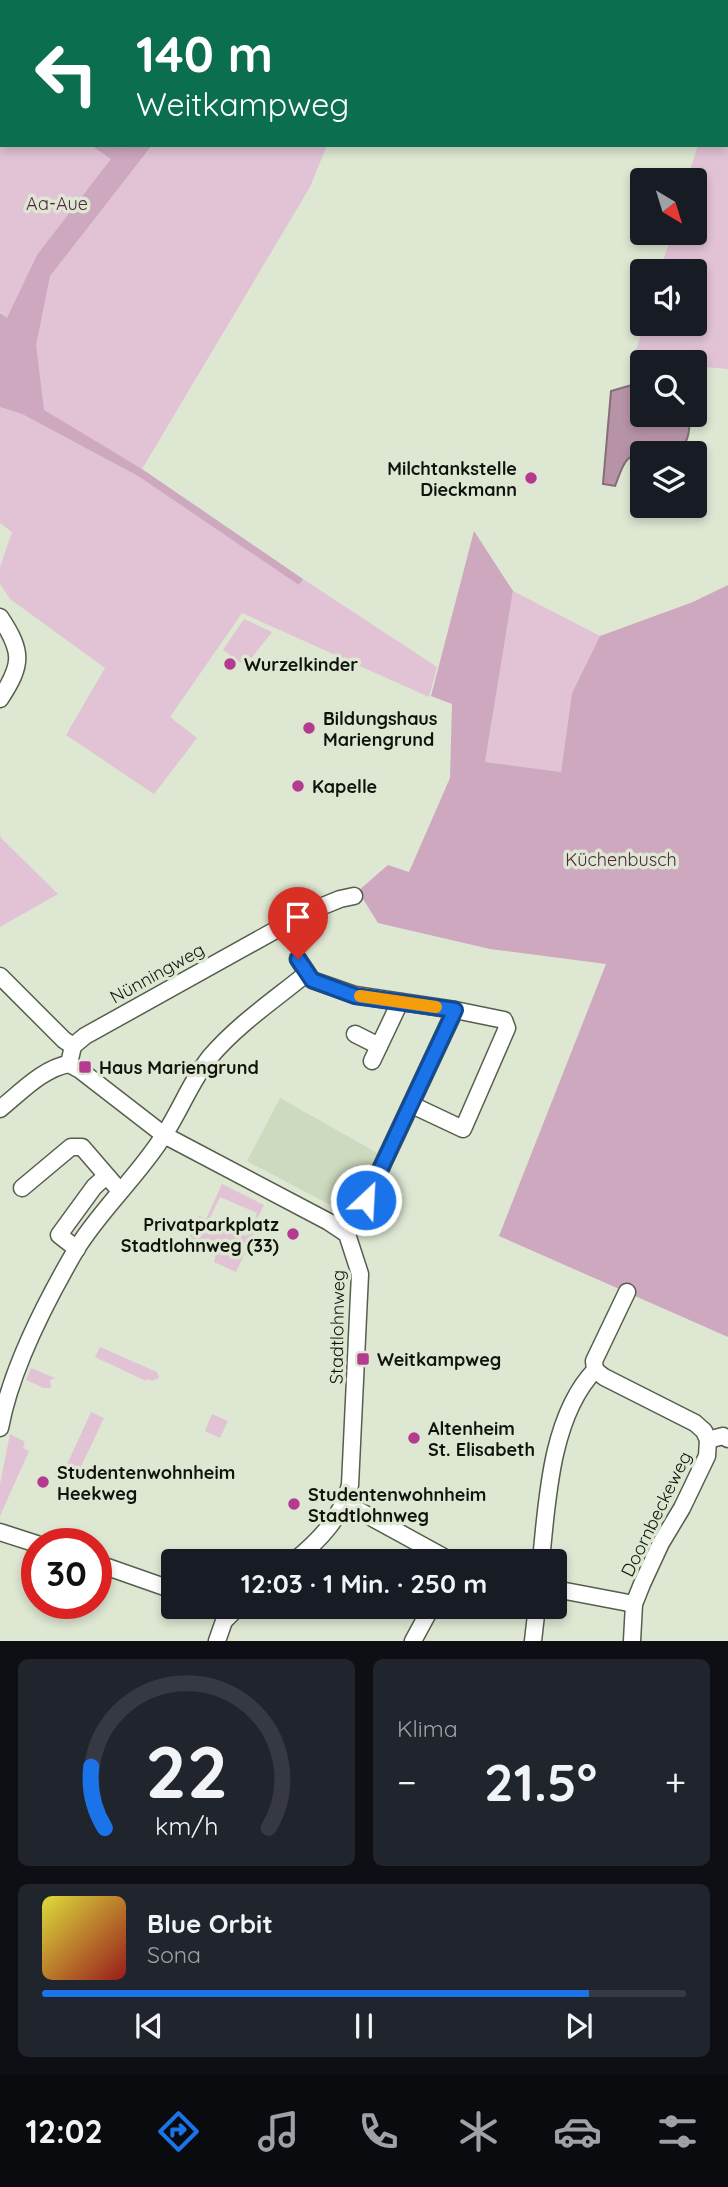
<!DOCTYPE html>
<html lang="de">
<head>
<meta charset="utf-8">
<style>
  :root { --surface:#171b24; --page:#20242c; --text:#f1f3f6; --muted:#9ea1a6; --line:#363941; --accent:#1a73e8 }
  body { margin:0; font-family:Quicksand,sans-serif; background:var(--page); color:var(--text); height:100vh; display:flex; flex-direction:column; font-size:26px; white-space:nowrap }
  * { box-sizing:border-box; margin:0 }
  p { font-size:23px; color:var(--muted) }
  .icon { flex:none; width:38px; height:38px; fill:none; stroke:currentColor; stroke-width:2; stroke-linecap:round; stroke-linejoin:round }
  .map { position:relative; height:1641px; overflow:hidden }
  .sheet { display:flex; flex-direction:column; gap:18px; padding:18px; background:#0d0f14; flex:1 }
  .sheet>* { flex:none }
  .banner { position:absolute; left:0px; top:0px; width:728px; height:147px; box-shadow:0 4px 10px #0003; background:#0b6e4f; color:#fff; overflow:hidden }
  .needle { width:46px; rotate:142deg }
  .fabs { position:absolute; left:630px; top:168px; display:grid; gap:14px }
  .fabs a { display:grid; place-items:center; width:77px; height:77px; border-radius:7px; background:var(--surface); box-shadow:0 4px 10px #0003; font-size:35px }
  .speed { position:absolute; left:21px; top:1528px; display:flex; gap:14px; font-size:35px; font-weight:700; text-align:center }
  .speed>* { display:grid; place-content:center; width:91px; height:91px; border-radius:50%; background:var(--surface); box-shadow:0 4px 10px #0003; line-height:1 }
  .speed .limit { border:10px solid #d22; background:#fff; color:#111 }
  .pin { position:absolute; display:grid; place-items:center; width:60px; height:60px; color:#fff; margin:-72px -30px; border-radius:50% 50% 50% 0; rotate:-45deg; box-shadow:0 0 7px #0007 }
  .pin .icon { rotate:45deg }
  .me { position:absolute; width:77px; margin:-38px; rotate:25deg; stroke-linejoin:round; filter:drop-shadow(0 0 5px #0008) }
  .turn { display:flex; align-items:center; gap:24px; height:147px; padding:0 21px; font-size:32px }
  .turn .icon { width:91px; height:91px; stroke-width:2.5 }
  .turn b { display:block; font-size:49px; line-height:60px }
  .big { font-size:52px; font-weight:700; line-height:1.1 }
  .sheet .widget { flex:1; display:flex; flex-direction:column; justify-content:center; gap:10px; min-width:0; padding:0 24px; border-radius:10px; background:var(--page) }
  .sheet .dial { align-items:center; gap:0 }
  .dial svg { height:182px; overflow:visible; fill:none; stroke:var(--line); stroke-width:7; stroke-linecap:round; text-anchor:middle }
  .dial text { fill:var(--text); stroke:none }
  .song { display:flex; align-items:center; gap:21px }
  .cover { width:84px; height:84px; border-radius:10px; background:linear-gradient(135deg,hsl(60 70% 55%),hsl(0 70% 35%)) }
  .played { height:7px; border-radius:4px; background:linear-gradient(90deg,var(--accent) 85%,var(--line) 85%) }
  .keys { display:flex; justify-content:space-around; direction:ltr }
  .heat { display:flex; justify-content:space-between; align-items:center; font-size:38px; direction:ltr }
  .sheet .tiles { flex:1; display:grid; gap:18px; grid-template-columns:1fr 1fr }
  .widget:last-child { grid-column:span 2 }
  .trip { position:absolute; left:161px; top:1549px; width:406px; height:70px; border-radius:7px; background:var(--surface); box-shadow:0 4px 10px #0003; font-weight:700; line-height:70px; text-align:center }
  .dock { display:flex; height:112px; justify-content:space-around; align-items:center; background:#090b0e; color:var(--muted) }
  .dock .icon { width:49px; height:49px }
  .dock .current { color:var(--accent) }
  .dock b { font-size:32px; color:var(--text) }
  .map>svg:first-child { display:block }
  .built { fill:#cddabf }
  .green { fill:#e1c3d5 }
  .forest { fill:#cda8be }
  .water { fill:#b793a8; stroke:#856d7a; stroke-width:2 }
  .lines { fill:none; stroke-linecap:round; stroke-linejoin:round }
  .minor-casing { stroke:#565f4d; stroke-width:19 }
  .minor { stroke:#fff; stroke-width:16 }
  .route-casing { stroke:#114b97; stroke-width:18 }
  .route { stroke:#1a73e8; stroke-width:12 }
  .slow { stroke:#f59e0b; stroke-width:12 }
  .poi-dot { fill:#b43b8f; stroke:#dde7d2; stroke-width:2.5 }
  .labels { text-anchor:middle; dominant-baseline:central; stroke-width:7; stroke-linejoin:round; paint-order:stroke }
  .park-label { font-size:18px; fill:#522342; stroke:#dde7d2 }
  .poi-label { font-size:18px; font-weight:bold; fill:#10140d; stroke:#dde7d2; text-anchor:start }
  .street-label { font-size:18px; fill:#10140d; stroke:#dde7d2 }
</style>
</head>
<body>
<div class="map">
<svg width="728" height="1641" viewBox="0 0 728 1641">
  <rect width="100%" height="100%" fill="#dde7d2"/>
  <path class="built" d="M 280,1098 L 379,1154 L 356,1200 L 347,1211 L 342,1211 L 247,1161 Z"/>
  <g class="green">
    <path d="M 112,0 L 386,0 L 111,2 Z"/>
    <path d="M 631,0 L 728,0 L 728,369 L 695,366 L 695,362 L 633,361 L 644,324 L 695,324 L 695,271 L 660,271 L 672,233 L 695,233 L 695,180 L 687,180 L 698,145 L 726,145 L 726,2 Z"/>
    <path d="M 0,89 L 2,145 L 327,145 L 310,187 L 142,469 L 44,411 L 6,318 L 0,312 Z"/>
    <path d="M 0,407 L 22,414 L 138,476 L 299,584 L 303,579 L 437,667 L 429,697 L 242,613 L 170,717 L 197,738 L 154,794 L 66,735 L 105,668 L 10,599 L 0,584 L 0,567 L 12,532 L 0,523 Z"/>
    <path d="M 513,591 L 600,636 L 572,693 L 561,772 L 485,762 Z"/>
    <path d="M 244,619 L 272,632 L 245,666 L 223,650 Z"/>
    <path d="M 0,834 L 1,838 L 58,894 L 0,927 Z"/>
    <path d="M 222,1184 L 264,1205 L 257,1219 L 255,1218 L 257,1213 L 220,1197 L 210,1218 L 246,1236 L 251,1229 L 255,1231 L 236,1272 L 214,1262 L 216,1252 L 188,1239 L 199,1216 L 206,1219 Z"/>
    <path d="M 100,1347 L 157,1372 L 159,1378 L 152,1381 L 148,1379 L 146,1381 L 95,1357 Z"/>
    <path d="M 31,1368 L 55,1378 L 50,1380 L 51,1388 L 44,1388 L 26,1380 Z"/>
    <path d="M 91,1412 L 104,1418 L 77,1475 L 65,1469 Z"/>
    <path d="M 212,1414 L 228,1421 L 220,1438 L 205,1431 Z"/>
    <path d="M 10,1434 L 25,1442 L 23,1448 L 29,1451 L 0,1516 L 0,1484 Z"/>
  </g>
  <g class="forest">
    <path d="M 91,145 L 115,145 L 121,148 L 122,145 L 152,145 L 50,276 L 36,345 L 44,410 L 142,469 L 303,579 L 299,585 L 138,476 L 22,414 L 0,407 L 0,313 L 7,318 L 37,255 L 111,159 Z"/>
    <path d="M 474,531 L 513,591 L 485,762 L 561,772 L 572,693 L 600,636 L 693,602 L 728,585 L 728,1337 L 499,1236 L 606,964 L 490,949 L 378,923 L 358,891 L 388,865 L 409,872 L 450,778 L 452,704 L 431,696 Z"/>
  </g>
  <path class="water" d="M 642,382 L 642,415 L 689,415 C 694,474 648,438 627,460 C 622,465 618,479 615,486 L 603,484 L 611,391 Z"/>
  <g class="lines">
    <g class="minor-casing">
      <g id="minor">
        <path d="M 0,617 C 23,652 23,664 0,699"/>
        <path d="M 298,959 L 312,980 L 355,995 L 455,1010 L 504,1020 L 507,1028 L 463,1129 L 412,1105"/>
        <path d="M 0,976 L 64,1040 L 73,1046"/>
        <path d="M 355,1034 L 379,1046"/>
        <path d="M 372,1061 L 400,1002"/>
        <path d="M 69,1064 L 80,1070 L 164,1135 L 329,1222 L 347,1234 L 360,1274 L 350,1485 C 341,1518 320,1540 294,1561"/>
        <path d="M 69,1064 L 73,1046 L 85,1036 L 308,912 L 340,899 L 354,896"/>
        <path d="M 0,1109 C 20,1093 43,1068 69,1064"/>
        <path d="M 22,1188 L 71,1147 L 82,1147 L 120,1191"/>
        <path d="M 347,1234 L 366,1200 L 455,1010"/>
        <path d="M 77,1249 L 59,1235 L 94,1187 L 106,1176"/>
        <path d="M 595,1370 L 604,1377 L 695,1423 L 704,1431 L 708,1440 L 707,1456 L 682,1508 L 661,1543 L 642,1584 L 634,1604 L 632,1641"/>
        <path d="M 0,1428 C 11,1368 46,1301 77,1248 C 102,1208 139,1175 164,1135 C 181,1109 191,1081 210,1057 C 237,1025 274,1000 306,974"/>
        <path d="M 708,1440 L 723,1436 L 728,1439"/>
        <path d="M 345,1503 L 451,1561"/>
        <path d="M 0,1532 L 37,1544"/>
        <path d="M 541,1561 C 547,1500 551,1416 595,1370 L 594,1361 L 627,1292"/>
        <path d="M 96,1563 L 173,1590"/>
        <path d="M 555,1589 L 634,1604"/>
        <path d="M 217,1641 L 224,1621 L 239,1606"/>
        <path d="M 413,1641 L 432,1606"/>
        <path d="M 533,1641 L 537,1606"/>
      </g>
    </g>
    <use href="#minor" class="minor"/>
  </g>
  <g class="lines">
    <g class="route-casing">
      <path id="route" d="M 298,959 L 312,980 L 355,996 L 455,1010 L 366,1200"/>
    </g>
    <use href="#route" class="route"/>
    <path class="slow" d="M 360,996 L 436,1007"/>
  </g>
  <g class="poi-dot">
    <circle cx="531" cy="478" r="7"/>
    <circle cx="230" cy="664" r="7"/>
    <circle cx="309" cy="728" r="7"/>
    <circle cx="298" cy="786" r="7"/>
    <rect x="78" y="1060" width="14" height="14" rx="3.5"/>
    <circle cx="293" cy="1234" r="7"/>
    <rect x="356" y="1352" width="14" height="14" rx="3.5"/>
    <circle cx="414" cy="1438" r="7"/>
    <circle cx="43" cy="1482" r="7"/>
    <circle cx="294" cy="1504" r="7"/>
  </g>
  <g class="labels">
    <g class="park-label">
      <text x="57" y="203">Aa-Aue</text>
      <text x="621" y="859">Küchenbusch</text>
    </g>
    <g class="poi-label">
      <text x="517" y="468" text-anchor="end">Milchtankstelle<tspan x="517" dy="21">Dieckmann</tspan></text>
      <text x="244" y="664">Wurzelkinder</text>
      <text x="323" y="718">Bildungshaus<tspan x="323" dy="21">Mariengrund</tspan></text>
      <text x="312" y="786">Kapelle</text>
      <text x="99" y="1067">Haus Mariengrund</text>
      <text x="279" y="1224" text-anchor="end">Privatparkplatz<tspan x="279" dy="21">Stadtlohnweg (33)</tspan></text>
      <text x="377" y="1359">Weitkampweg</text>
      <text x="428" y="1428">Altenheim<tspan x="428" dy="21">St. Elisabeth</tspan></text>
      <text x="57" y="1472">Studentenwohnheim<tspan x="57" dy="21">Heekweg</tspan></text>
      <text x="308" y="1494">Studentenwohnheim<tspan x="308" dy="21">Stadtlohnweg</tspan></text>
    </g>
    <g class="street-label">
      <text transform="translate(157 973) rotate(-29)">Nünningweg</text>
      <text transform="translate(337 1327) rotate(-89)">Stadtlohnweg</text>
      <text transform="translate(656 1514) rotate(-64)">Doornbeckeweg</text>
    </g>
  </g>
</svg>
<div class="fabs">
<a><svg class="needle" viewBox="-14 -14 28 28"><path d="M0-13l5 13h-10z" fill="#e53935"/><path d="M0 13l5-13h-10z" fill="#9ea1a6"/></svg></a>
<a><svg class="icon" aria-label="sound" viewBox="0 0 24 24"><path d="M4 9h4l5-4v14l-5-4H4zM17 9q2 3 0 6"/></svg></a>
<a><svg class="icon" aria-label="search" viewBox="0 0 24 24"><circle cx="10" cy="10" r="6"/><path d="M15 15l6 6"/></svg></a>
<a><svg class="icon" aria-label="layers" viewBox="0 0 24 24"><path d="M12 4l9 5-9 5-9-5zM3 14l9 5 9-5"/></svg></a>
</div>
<div class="speed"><div class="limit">30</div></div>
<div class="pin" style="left:298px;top:959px;background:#d93025"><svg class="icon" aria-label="arrive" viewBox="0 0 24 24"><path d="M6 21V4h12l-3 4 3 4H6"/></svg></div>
<svg class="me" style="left:366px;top:1200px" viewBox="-20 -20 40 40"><circle r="17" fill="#1a73e8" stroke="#fff" stroke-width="3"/><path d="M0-11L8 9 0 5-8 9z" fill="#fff"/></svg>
<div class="trip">12:03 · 1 Min. · 250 m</div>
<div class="banner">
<div class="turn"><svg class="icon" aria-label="left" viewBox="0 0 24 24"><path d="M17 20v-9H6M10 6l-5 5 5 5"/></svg><div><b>140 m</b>Weitkampweg</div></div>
</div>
</div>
<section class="sheet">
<div class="tiles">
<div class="widget dial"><svg viewBox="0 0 100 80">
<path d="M14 69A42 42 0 1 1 86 69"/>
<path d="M14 69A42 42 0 0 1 8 42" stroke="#1a73e8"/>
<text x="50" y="56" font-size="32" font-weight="700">22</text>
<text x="50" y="72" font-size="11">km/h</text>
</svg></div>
<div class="widget"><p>Klima</p>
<div class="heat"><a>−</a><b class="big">21.5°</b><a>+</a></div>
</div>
<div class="widget">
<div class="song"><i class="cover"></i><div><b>Blue Orbit</b><p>Sona</p></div></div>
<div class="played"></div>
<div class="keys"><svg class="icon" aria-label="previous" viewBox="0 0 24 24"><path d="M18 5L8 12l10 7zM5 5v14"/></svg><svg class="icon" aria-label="pause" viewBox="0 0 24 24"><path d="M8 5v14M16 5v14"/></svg><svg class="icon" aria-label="next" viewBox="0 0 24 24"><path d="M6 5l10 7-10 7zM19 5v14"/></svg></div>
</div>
</div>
</section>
<nav class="dock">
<b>12:02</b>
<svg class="icon current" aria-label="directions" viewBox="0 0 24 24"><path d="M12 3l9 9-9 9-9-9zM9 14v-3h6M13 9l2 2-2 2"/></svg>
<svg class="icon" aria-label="music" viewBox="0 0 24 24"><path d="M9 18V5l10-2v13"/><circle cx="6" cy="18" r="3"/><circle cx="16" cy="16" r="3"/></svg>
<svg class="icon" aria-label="phone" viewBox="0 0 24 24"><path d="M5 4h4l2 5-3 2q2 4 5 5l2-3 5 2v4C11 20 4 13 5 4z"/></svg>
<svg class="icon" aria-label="climate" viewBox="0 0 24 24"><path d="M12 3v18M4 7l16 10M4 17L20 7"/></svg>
<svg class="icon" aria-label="car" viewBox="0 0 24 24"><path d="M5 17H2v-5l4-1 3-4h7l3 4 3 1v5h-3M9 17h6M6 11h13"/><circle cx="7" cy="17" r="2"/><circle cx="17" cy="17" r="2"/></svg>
<svg class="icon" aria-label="filters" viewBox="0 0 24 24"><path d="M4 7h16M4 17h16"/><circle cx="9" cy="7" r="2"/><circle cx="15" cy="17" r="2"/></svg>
</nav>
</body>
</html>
